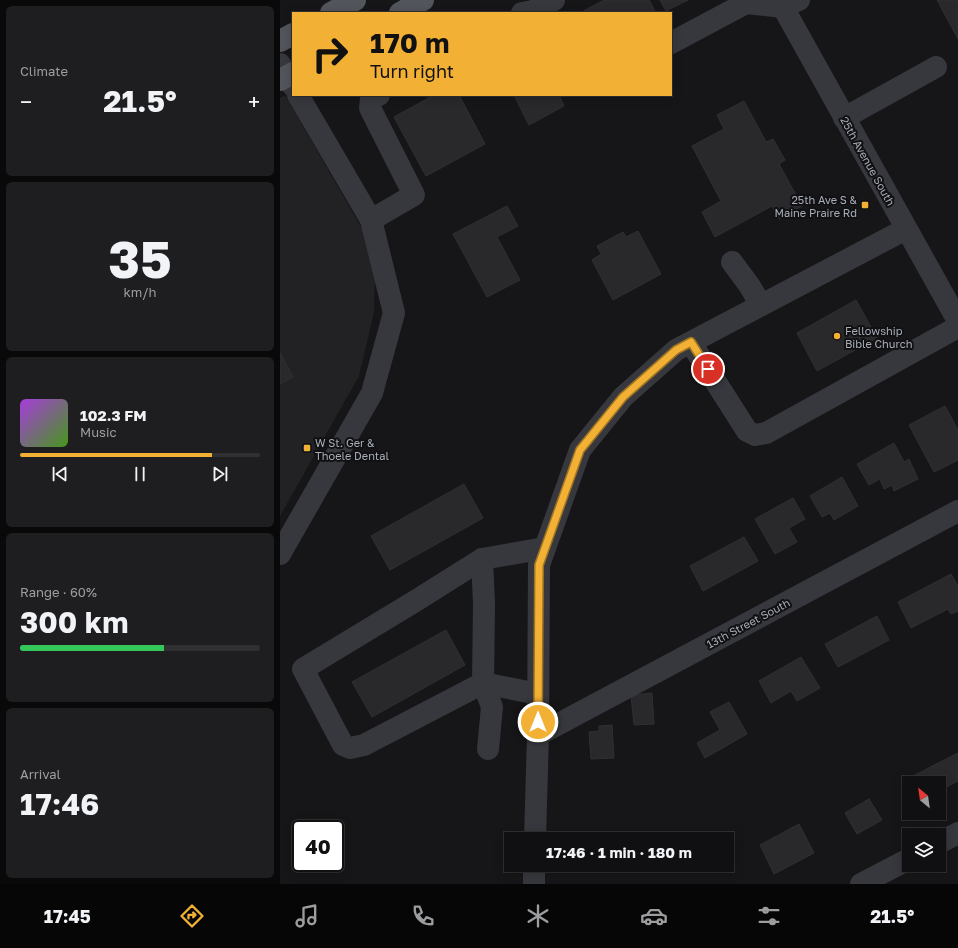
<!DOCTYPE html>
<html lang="en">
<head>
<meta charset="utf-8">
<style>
  :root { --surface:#101012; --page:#1e1e20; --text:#f1f3f6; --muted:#9c9d9f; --line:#303032; --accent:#f2b134 }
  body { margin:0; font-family:"Golos Text",sans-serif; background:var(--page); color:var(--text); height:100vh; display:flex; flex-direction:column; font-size:15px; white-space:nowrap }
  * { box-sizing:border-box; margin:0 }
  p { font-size:13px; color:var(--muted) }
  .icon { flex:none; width:22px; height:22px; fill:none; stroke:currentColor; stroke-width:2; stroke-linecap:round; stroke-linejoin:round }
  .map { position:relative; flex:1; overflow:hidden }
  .details { display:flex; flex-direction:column; gap:6px; padding:6px; background:#09090a; width:280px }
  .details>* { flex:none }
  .banner { position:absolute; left:12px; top:12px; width:380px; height:84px; border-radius:0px; box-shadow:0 2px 10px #0003,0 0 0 1px var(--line); background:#f2b134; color:#111; overflow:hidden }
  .needle { width:26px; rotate:331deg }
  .fabs { position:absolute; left:622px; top:776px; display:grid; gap:8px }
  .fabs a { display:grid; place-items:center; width:44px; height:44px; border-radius:0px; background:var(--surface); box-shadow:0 2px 10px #0003,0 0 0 1px var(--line); font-size:20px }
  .speed { position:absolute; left:12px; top:820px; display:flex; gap:8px; font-size:20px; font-weight:700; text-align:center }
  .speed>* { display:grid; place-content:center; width:52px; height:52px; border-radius:50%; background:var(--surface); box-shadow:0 2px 10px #0003,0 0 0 1px var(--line); line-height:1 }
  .speed .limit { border:2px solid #111; border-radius:6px; background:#fff; color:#111 }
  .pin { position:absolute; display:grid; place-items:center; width:34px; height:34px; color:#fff; margin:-17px; border:2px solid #fff; border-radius:50%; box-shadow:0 1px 4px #0007 }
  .me { position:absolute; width:44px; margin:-22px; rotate:0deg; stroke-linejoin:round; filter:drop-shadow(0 0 3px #0008) }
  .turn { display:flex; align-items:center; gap:14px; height:84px; padding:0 12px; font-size:18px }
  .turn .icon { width:52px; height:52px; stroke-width:2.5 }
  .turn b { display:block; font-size:28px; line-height:34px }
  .big { font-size:30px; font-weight:700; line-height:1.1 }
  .details .tile { flex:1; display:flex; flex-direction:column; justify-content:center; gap:6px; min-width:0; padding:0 14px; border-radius:6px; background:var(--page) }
  .details .dial { align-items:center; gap:0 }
  .dial b { font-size:52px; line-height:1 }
  .song { display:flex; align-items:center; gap:12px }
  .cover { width:48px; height:48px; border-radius:6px; background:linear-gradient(135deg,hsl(280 70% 55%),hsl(100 70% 35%)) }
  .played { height:4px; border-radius:2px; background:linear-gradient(90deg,var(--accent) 80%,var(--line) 80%) }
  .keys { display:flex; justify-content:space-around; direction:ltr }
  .heat { display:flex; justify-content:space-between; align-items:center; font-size:22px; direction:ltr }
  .charge { height:6px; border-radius:3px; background:linear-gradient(90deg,#34c759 60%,var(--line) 0) }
  .trip { position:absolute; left:224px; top:832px; width:230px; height:40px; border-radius:0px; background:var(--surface); box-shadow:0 2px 10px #0003,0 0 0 1px var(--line); font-weight:700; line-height:40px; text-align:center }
  .dock { display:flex; height:64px; justify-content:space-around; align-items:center; background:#060607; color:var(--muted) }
  .dock .icon { width:28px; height:28px }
  .dock .active { color:var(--accent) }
  .dock b { font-size:18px; color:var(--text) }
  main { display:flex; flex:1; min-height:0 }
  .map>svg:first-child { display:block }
  .built { fill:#222225 }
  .building { fill:#29292c; stroke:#303034 }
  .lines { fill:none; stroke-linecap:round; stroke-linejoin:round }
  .minor { stroke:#37383d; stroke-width:22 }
  .major { stroke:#53555c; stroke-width:22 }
  .route-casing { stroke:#9d7322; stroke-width:10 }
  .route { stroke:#f2b134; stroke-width:7 }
  .poi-dot { fill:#f2b134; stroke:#111113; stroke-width:1.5 }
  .labels { text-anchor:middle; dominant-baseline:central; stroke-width:4; stroke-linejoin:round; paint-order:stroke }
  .street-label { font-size:11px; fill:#a8adb8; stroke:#111113 }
  .poi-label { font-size:11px; fill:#a8adb8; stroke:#111113; text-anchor:start }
</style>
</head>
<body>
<main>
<section class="details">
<div class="tile"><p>Climate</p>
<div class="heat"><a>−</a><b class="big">21.5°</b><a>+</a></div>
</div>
<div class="tile dial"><b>35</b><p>km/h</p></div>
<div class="tile">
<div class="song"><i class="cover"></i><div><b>102.3 FM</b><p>Music</p></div></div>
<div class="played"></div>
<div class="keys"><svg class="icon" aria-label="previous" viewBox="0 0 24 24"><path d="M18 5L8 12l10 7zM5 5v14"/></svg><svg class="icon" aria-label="pause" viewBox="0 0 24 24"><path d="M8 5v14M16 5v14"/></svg><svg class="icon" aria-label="next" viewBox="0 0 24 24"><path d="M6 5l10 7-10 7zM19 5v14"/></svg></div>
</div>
<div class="tile"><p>Range · 60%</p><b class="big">300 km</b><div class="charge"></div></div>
<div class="tile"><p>Arrival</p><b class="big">17:46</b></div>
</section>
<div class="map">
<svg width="678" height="884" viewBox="0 0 678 884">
  <rect width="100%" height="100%" fill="#161618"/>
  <path class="built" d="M 5,95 L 85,234 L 95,270 L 94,312 L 79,376 L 0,516 L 0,98 Z"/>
  <g class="building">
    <path d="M 324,0 L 369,0 L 376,13 L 300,13 Z"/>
    <path d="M 380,0 L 408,0 L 386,11 Z"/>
    <path d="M 657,0 L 678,0 L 678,39 Z"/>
    <path d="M 154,95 L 179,95 L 205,144 L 146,176 L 114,117 Z"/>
    <path d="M 234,95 L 279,95 L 284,106 L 249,125 Z"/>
    <path d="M 464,101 L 486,142 L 493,139 L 505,160 L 499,164 L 522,206 L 499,219 L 492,206 L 435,237 L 422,212 L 441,201 L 412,146 L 444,129 L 437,115 Z"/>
    <path d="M 227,206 L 238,226 L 217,237 L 240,280 L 207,297 L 173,234 Z"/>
    <path d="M 358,231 L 381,274 L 333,300 L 312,260 L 321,254 L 317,246 L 343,232 L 346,237 Z"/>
    <path d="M 576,300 L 597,338 L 537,371 L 517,333 Z"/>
    <path d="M 0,353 L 13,377 L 0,384 Z"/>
    <path d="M 665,406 L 678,430 L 678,460 L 654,472 L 629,425 Z"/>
    <path d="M 614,443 L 624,462 L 629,459 L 638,479 L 614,491 L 612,485 L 604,489 L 600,479 L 589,485 L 577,464 Z"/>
    <path d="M 562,477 L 578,506 L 554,520 L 550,513 L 542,517 L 530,496 Z"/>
    <path d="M 184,484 L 203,518 L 110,570 L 91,536 Z"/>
    <path d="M 513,498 L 525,519 L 509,528 L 517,542 L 495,554 L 475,519 Z"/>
    <path d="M 464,537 L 478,561 L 423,591 L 410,566 Z"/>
    <path d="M 671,574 L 678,586 L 678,611 L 671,614 L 668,609 L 631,628 L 618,602 Z"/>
    <path d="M 597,616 L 609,640 L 558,667 L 545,644 Z"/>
    <path d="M 166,630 L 185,665 L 92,717 L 72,682 Z"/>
    <path d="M 521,657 L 540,688 L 517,701 L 511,691 L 491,703 L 479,681 Z"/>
    <path d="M 372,693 L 374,724 L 354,725 L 351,695 Z"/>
    <path d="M 449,702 L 467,734 L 425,758 L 417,743 L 440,730 L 430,712 Z"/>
    <path d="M 332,725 L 334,758 L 311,759 L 309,732 L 319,731 L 319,726 Z"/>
    <path d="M 678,753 L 678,781 L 659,791 L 659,783 L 631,783 L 629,778 Z"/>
    <path d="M 589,799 L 602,820 L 577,834 L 565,813 Z"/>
    <path d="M 519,824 L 534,853 L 494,874 L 480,845 Z"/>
  </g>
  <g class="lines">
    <g class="minor">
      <path d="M 499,0 L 678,321"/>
      <path d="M 242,13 L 253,11 L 274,0"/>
      <path d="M 391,43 L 466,3 L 503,7 L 519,0"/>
      <path d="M 0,64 L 13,86"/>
      <path d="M 564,118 L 656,67"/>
      <path d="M 91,220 L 134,195 L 90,108 L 91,99 L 99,95"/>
      <path d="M 452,262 L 469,285 L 481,305"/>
      <path d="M 411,343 L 467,431 L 475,435 L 486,433 L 678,327"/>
      <path d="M 0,554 L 92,393 L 114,313 L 91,220 L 18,95"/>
      <path d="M 202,559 L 204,604 L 203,683 L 212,707 L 208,749"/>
      <path d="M 258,694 L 203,683 L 84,745 L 70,748 L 63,745 L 23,669 L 137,600 L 202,559 L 265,548"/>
      <path d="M 258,735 L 678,511"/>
      <path d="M 255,839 L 258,735 L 259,565 L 300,450 L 343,397 L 396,350 L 626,229"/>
      <path d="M 659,843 L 678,833"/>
      <path d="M 254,884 L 254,865"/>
      <path d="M 581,884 L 629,859"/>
    </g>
    <g class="major">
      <path d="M 51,13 L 75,0"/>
      <path d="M 120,13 L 143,0"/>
      <path d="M 0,41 L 13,34"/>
      <path d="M 0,80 L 13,73"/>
    </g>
  </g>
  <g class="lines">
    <g class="route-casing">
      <path id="route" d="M 258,722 L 259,565 L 300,450 L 343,397 L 396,350 L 411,342 L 428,369"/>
    </g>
    <use href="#route" class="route"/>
  </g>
  <g class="poi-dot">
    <rect x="581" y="201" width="8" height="8" rx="2"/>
    <circle cx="557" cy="336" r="4"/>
    <rect x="23" y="444" width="8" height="8" rx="2"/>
  </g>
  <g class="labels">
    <g class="street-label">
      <text transform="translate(588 161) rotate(61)">25th Avenue South</text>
      <text transform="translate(468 623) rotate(-28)">13th Street South</text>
    </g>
    <g class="poi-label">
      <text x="577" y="199" text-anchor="end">25th Ave S &amp;<tspan x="577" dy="13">Maine Praire Rd</tspan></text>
      <text x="565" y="330">Fellowship<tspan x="565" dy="13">Bible Church</tspan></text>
      <text x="35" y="442">W St. Ger &amp;<tspan x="35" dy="13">Thoele Dental</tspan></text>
    </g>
  </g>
</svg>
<div class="fabs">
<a><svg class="needle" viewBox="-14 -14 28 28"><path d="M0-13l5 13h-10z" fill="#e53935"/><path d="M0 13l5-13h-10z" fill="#9c9d9f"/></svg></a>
<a><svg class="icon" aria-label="layers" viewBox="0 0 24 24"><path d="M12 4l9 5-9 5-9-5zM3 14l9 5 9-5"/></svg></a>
</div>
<div class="speed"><div class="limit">40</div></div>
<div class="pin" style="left:428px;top:369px;background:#d93025"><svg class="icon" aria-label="arrive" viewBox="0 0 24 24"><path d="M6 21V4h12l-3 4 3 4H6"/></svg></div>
<svg class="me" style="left:258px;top:722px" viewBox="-20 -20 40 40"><circle r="17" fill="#f2b134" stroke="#fff" stroke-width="3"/><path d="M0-11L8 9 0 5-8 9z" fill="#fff"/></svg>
<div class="trip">17:46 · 1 min · 180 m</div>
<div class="banner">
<div class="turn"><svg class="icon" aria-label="right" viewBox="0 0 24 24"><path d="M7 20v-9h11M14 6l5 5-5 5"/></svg><div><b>170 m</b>Turn right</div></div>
</div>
</div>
</main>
<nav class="dock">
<b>17:45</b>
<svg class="icon active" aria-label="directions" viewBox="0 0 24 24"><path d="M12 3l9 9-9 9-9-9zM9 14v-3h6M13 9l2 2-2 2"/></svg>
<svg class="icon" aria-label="music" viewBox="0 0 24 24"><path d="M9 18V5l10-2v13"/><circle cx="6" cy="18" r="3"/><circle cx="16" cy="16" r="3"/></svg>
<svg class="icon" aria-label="phone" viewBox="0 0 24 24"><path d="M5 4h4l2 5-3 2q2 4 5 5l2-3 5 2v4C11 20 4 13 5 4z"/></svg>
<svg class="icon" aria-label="climate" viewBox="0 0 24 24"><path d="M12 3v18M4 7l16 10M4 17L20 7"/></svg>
<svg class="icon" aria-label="car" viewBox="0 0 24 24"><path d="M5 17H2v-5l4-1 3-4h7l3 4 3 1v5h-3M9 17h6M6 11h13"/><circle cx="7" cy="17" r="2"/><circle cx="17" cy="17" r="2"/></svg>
<svg class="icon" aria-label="filters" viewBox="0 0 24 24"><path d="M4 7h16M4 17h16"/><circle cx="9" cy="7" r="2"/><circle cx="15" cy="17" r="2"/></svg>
<b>21.5°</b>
</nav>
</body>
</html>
